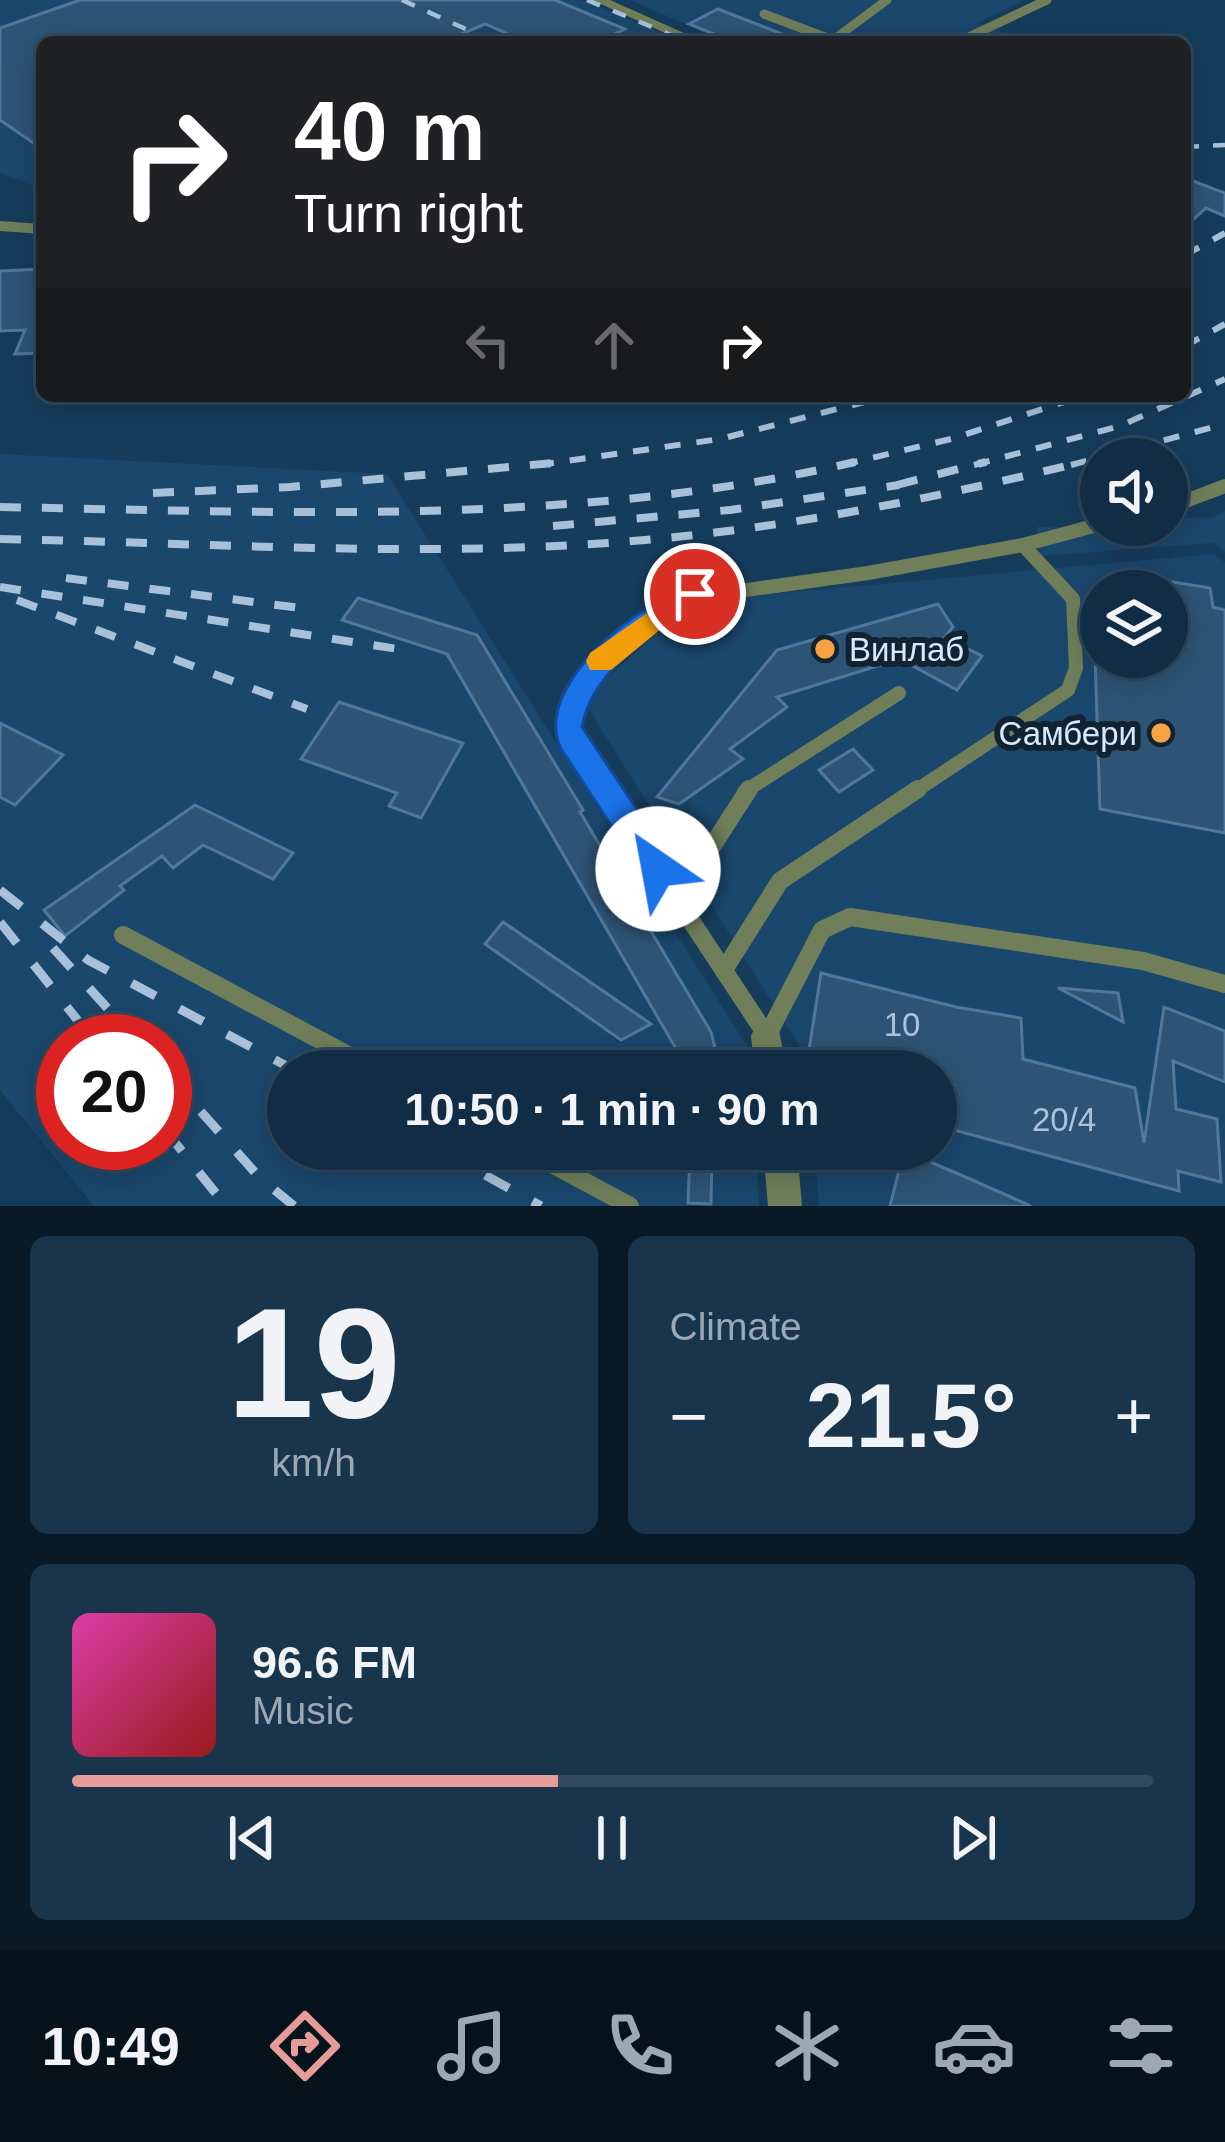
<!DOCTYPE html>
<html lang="en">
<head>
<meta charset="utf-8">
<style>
  :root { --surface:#102d45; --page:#19354c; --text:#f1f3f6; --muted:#9ca8b3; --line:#30495e; --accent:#e69b98 }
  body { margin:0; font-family:Arial,sans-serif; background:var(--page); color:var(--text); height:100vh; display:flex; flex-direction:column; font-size:45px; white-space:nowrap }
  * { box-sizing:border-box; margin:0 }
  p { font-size:39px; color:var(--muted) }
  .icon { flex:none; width:66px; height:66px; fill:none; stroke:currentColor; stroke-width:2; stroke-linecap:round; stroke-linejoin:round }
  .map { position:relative; height:1206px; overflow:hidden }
  .drawer { display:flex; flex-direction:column; gap:30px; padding:30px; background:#091926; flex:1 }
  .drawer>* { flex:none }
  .guide { position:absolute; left:36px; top:36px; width:1155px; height:366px; border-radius:18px; box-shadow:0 6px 30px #0003,0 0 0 3px var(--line); background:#202124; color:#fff; overflow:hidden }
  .buttons { position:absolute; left:1080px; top:438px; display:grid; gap:24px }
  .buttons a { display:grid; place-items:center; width:108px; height:108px; border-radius:50%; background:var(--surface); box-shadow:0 6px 30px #0003,0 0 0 3px var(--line); font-size:60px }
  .speed { position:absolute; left:36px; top:1014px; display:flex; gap:24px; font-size:60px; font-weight:700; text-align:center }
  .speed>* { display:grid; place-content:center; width:156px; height:156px; border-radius:50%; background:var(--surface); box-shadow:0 6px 30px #0003,0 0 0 3px var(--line); line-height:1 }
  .speed .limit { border:18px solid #d22; background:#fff; color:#111 }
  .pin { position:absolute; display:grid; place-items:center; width:102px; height:102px; color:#fff; margin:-51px; border:6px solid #fff; border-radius:50%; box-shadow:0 3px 12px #0007 }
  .me { position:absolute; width:132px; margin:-66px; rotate:327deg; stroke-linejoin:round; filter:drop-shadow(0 0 9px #0008) }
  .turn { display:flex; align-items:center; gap:42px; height:252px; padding:0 60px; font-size:54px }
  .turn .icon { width:156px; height:156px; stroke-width:2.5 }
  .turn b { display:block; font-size:84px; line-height:102px }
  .lanes { display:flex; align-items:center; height:114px; padding:0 60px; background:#0003; justify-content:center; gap:60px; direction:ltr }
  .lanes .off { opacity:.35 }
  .big { font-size:90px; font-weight:800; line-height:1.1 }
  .drawer .card { flex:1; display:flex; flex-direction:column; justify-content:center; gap:18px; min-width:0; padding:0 42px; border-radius:18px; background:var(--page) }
  .drawer .dial { align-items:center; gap:0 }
  .dial b { font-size:156px; line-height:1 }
  .song { display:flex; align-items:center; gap:36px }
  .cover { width:144px; height:144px; border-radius:18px; background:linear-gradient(135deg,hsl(320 70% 55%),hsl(0 70% 35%)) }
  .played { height:12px; border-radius:6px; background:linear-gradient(90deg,var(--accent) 45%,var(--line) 45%) }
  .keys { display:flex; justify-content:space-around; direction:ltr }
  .heat { display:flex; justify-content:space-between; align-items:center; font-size:66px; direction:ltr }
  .drawer .tiles { flex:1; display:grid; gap:30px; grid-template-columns:1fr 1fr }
  .card:last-child { grid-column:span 2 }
  .trip { position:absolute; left:267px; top:1050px; width:690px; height:120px; border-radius:60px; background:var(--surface); box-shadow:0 6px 30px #0003,0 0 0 3px var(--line); font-weight:800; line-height:120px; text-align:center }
  .menu { display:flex; height:192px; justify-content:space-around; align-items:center; background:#06121c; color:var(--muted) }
  .menu .icon { width:84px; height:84px }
  .menu .active { color:var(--accent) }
  .menu b { font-size:54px; color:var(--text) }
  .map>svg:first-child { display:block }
  .built { fill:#1a476c; fill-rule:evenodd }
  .building { fill:#2e5475; stroke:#51789b; stroke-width:3 }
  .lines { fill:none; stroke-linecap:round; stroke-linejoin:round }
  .lane-far2 { stroke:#707f5a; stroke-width:9 }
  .lane-far1 { stroke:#707f5a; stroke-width:14 }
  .lane { stroke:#707f5a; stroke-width:18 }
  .street { fill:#707f5a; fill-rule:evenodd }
  .rail-far3 { stroke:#a8c1d8; stroke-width:4.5; stroke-dasharray:14 14; stroke-linecap:butt }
  .rail-far2 { stroke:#a8c1d8; stroke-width:6; stroke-dasharray:16 16; stroke-linecap:butt }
  .rail-far1 { stroke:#a8c1d8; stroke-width:8; stroke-dasharray:21 21; stroke-linecap:butt }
  .rail { stroke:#a8c1d8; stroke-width:9; stroke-dasharray:27 27; stroke-linecap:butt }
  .route { fill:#1a73e8; stroke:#114b97; stroke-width:3 }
  .slow { fill:#f59e0b }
  .poi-dot { fill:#f5a345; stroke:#122230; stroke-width:4.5 }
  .labels { text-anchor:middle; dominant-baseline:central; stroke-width:12; stroke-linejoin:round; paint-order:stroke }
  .poi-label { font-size:33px; fill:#d5eafe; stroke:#122230; text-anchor:start }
  .near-number-label { font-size:33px; fill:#abc4dc }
</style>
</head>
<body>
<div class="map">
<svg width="1225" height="1206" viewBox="0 0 1225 1206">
  <rect width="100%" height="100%" fill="#163c5c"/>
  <g class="built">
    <path d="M 0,0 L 582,0 L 683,42 L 42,42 L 42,189 L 0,173 Z"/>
    <path d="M 630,0 L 1024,0 L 978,23 L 1030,42 L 727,42 Z"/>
    <path d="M 0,454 L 387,474 L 750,1051 L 751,1071 L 288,1071 L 288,1149 L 756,1149 L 759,1206 L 94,1206 L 0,1090 ZM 63,1041 L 165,1041 L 165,1143 L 63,1143 Z"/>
    <path d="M 1225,511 L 1225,552 L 1212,543 L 1040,556 L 1037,527 L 1167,525 L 1167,519 L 1213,517 Z"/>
    <path d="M 1214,554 L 1225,563 L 1225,1206 L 819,1206 L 815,1149 L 936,1149 L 936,1071 L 806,1071 L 804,1053 L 583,700 L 692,601 ZM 1101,591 L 1167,591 L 1167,657 L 1101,657 Z"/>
  </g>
  <g class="building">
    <path d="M 80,0 L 555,0 L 625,29 L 598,42 L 526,42 L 485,24 L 443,42 L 42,42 L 42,149 L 0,120 L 0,28 Z"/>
    <path d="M 718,9 L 798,40 L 798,42 L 734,42 L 689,24 Z"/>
    <path d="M 1185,178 L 1225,193 L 1225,216 L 1206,208 L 1185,227 Z"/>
    <path d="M 42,269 L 42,353 L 15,354 L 25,330 L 0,331 L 0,271 Z"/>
    <path d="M 1167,581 L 1210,588 L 1213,607 L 1225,610 L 1225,833 L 1100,809 L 1095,657 L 1167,657 Z"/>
    <path d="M 358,598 L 477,635 L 583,810 L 580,812 L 711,1032 L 715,1048 L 686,1066 L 447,654 L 342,620 Z"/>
    <path d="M 938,604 L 953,627 L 945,637 L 982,656 L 957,690 L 900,659 L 777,697 L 787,707 L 730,749 L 743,759 L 679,804 L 657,797 L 777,650 Z"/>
    <path d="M 339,702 L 463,743 L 421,818 L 389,806 L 397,793 L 301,759 Z"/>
    <path d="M 0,723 L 63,755 L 15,805 L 0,797 Z"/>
    <path d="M 853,749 L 873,770 L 839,792 L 819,770 Z"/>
    <path d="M 195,805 L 293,853 L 273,879 L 203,845 L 173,868 L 162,856 L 120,886 L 124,890 L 65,936 L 44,910 Z"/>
    <path d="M 503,922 L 651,1024 L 621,1040 L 485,944 Z"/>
    <path d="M 821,973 L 956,1007 L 1021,1018 L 1023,1059 L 1135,1088 L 1144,1143 L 1164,1007 L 1225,1031 L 1225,1082 L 1173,1061 L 1176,1109 L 1217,1119 L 1221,1182 L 1178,1171 L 1179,1191 L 950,1129 L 954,1085 L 936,1081 L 936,1071 L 894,1071 L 809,1050 Z"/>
    <path d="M 1058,988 L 1118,993 L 1123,1022 Z"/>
    <path d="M 904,1151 L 961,1175 L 1031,1206 L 890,1206 Z"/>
    <path d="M 690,1153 L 712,1155 L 711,1204 L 688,1203 Z"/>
  </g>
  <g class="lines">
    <g class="lane-far2">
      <path d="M 764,14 L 838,42"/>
      <path d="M 833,40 L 887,0"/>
      <path d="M 958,42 L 1047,0"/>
    </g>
    <g class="lane-far1">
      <path d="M 1167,508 L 1225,486"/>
      <path d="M 606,792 L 571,740 L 571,705 L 595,666 L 682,599 L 868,573 L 1023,545 L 1101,524"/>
      <path d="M 744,792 L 899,693"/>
      <path d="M 914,792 L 1068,690 L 1076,668 L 1073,599 L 1023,545"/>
    </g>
    <g class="lane">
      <path d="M 604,789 L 767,1036 L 822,930 L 850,917 L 1143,961 L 1225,984"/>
      <path d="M 678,899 L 749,789"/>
      <path d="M 123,935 L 378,1071"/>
      <path d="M 724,970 L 780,881 L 918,789"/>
      <path d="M 524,1149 L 630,1206"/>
    </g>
    <g class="street">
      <path d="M 592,0 L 610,0 L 704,42 L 685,42 Z"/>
      <path d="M 0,221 L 42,224 L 42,234 L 0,231 Z"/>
      <path d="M 767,1020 L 778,1025 L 787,1071 L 755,1071 L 751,1036 L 756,1025 Z"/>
      <path d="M 763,1149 L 797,1149 L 802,1206 L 768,1206 Z"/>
    </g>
    <g class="rail-far3">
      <path d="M 402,0 L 494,42"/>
      <path d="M 587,0 L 688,42"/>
      <path d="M 1185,147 L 1225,145"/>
    </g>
    <g class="rail-far2">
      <path d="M 1185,255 L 1225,233"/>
      <path d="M 1185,346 L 1225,324"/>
      <path d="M 538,465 L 720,439 L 888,396"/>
      <path d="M 842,465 L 951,439 L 1082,396"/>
      <path d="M 974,465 L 1120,426 L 1225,379"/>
      <path d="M 1071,465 L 1225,424"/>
    </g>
    <g class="rail-far1">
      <path d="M 897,485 L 986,462"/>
      <path d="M 153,493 L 290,487 L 564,462"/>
      <path d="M 0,507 C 283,512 577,527 855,462"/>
      <path d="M 553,526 L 730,510 L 899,485"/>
      <path d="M 0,539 C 215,543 431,559 645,540 C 793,527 939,497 1083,462"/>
      <path d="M 66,578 L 316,610"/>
      <path d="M 0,587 L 398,649"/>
      <path d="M 17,600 L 307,709"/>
    </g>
    <g class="rail">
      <path d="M 0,890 L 88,960 L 296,1071"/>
      <path d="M 0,922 L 94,1041"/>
      <path d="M 53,948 L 137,1041"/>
      <path d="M 165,1071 L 259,1177 L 294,1206"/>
      <path d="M 165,1130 L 226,1206"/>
      <path d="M 438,1149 L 541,1206"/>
    </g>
  </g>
  <path class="route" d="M 695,584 L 709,594 C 701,606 690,608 679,615 C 638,643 591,677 582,727 L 670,859 L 675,869 L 670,880 L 658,884 L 647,880 L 561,749 C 530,686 642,600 695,584 Z"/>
  <path class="slow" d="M 657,606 L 667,609 L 671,617 L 667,624 L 611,670 L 590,670 L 586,661 L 590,653 Z"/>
  <g class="poi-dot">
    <circle cx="825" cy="649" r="12"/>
    <circle cx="1161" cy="733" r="12"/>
  </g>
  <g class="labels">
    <g class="poi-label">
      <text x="849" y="649">Винлаб</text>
      <text x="1137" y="733" text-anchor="end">Самбери</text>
    </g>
    <g class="near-number-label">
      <text x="902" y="1024">10</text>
      <text x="1064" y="1119">20/4</text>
    </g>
  </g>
</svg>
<div class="buttons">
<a><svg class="icon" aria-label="sound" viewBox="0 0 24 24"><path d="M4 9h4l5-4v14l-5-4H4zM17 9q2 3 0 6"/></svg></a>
<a><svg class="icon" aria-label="layers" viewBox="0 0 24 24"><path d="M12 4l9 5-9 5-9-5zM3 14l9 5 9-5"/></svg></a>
</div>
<div class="speed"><div class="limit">20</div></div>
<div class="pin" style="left:695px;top:594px;background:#d93025"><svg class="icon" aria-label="arrive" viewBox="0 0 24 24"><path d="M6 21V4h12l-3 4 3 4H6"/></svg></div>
<svg class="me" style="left:658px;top:869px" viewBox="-20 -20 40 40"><circle r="19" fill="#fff"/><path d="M0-13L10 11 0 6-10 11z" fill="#1a73e8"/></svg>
<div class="trip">10:50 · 1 min · 90 m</div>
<div class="guide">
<div class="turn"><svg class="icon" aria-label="right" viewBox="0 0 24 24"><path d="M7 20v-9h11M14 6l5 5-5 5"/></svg><div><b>40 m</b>Turn right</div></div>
<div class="lanes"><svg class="icon off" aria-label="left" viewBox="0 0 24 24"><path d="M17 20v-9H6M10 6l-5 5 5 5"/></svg><svg class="icon off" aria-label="ahead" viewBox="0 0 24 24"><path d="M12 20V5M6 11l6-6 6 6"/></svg><svg class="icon" aria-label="right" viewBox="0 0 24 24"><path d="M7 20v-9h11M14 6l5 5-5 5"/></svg></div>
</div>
</div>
<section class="drawer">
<div class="tiles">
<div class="card dial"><b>19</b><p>km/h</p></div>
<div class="card"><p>Climate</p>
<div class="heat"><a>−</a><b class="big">21.5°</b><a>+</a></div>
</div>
<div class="card">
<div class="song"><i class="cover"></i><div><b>96.6 FM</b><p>Music</p></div></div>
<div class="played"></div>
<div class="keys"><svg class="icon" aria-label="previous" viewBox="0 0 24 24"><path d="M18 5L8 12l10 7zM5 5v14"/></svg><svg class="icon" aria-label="pause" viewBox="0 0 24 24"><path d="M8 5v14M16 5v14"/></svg><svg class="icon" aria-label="next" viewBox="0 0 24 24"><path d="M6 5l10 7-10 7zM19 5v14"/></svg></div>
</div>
</div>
</section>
<nav class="menu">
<b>10:49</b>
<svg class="icon active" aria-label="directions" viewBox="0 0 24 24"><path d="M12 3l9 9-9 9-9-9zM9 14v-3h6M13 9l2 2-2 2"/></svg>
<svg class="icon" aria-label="music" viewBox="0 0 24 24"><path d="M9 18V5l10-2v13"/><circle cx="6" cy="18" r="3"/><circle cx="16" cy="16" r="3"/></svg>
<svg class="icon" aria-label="phone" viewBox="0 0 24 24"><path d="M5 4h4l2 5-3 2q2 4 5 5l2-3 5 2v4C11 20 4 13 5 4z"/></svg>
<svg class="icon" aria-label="climate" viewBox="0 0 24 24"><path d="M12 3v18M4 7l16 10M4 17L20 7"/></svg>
<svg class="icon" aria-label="car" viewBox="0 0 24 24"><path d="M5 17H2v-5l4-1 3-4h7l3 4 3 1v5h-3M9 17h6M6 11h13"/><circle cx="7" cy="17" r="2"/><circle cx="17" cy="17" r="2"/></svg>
<svg class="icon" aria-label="filters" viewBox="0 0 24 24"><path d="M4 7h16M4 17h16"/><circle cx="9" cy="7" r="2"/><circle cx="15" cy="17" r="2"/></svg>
</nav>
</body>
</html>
